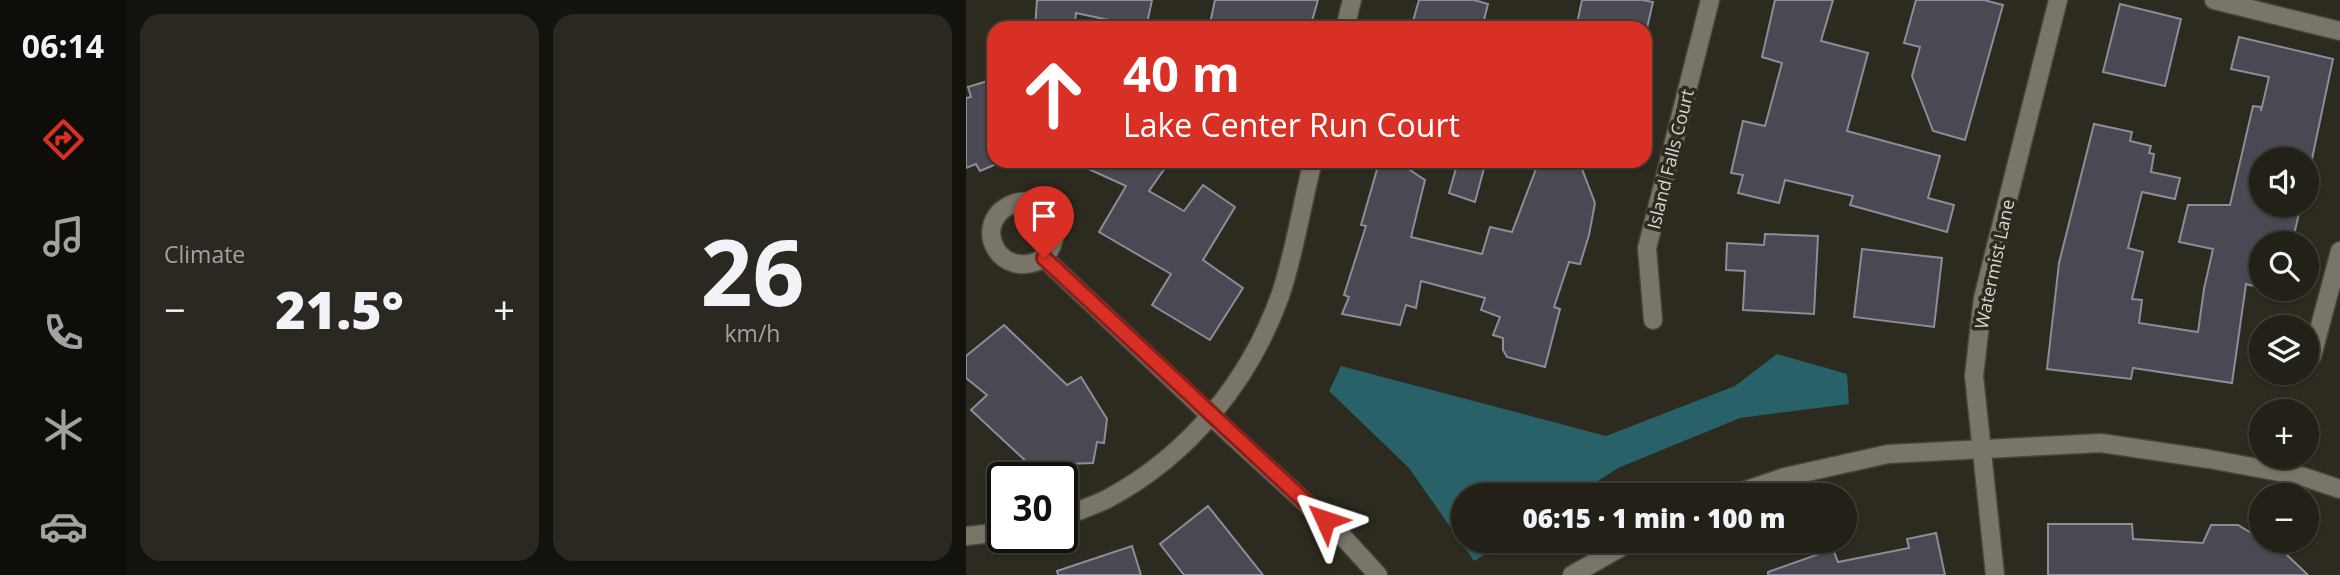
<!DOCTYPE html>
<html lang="en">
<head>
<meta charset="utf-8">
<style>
  :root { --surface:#222017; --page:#2a2820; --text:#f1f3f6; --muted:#a2a3a1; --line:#3f3e36; --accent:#d93025 }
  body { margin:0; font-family:"Open Sans",sans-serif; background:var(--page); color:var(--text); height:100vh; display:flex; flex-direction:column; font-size:26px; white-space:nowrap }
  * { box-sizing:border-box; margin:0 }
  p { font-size:23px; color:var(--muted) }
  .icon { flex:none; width:38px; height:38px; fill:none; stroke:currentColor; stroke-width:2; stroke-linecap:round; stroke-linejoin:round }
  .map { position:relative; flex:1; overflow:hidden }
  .side { display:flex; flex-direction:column; gap:14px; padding:14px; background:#13120d; width:840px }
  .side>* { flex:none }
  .guide { position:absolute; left:21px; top:21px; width:665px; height:147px; border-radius:21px; box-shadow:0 2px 5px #0004,0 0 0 2px var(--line); background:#d93025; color:#fff; overflow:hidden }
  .controls { position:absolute; left:1283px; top:147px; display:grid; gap:14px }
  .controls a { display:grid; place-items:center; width:70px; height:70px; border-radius:50%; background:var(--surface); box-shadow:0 2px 5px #0004,0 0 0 2px var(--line); font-size:35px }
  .speed { position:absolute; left:21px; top:462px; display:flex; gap:14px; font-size:35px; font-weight:700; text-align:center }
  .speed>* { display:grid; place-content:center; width:91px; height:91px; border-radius:50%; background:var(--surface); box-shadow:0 2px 5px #0004,0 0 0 2px var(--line); line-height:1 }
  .speed .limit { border:4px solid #111; border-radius:10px; background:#fff; color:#111 }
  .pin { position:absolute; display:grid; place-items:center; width:60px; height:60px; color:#fff; margin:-72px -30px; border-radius:50% 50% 50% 0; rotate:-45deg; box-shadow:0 0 7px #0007 }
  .pin .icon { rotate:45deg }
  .me { position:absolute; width:77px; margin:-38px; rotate:312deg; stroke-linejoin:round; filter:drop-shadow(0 0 5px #0008) }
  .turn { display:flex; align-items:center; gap:24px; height:147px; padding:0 21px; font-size:32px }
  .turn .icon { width:91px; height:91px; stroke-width:2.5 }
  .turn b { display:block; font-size:49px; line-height:60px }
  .big { font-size:52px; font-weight:800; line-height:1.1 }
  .side .card { flex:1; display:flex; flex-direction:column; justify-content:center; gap:10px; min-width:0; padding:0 24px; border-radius:21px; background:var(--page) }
  .side .dial { align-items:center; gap:0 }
  .dial b { font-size:91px; line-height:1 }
  .heat { display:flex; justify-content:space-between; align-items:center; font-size:38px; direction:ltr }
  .side .tiles { flex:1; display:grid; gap:14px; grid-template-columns:repeat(2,1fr) }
  .trip { position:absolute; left:485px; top:483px; width:406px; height:70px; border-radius:35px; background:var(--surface); box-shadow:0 2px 5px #0004,0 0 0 2px var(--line); font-weight:800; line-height:70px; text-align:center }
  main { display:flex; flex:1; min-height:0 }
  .menu { display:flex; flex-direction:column; width:126px; justify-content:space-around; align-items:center; background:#0e0d09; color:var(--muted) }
  .menu .icon { width:49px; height:49px }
  .menu .on { color:var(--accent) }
  .menu b { font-size:32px; color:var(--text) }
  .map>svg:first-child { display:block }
  .water { fill:#286168 }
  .building { fill:#494853; stroke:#8d8c99; stroke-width:2 }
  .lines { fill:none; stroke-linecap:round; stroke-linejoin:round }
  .street-casing { stroke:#48453d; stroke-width:21 }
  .street { stroke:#797569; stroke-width:18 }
  .route-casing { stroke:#8d1f18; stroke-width:18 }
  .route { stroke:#d93025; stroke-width:12 }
  .labels { text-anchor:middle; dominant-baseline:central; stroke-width:7; stroke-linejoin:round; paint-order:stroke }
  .street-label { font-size:18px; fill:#d9d7d1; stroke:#2d2a1f }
</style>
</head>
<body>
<main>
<nav class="menu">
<b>06:14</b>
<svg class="icon on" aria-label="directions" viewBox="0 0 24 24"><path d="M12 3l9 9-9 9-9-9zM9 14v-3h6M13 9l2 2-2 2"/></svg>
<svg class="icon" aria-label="music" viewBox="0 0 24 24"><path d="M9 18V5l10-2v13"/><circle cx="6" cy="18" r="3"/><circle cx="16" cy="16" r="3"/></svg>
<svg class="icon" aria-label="phone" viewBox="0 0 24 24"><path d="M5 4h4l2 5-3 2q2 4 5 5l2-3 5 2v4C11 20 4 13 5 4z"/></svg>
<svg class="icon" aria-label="climate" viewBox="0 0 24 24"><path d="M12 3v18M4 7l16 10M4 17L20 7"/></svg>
<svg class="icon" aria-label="car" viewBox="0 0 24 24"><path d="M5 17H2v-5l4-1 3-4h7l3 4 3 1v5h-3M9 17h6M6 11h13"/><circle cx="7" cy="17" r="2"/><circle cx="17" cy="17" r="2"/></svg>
</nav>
<section class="side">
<div class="tiles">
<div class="card"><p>Climate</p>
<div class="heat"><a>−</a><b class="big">21.5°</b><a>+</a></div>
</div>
<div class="card dial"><b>26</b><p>km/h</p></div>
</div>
</section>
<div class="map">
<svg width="1374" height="575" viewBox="0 0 1374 575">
  <rect width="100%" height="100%" fill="#2d2a1f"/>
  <path class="water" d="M 811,354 L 881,374 L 883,404 L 774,418 L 652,468 L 610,495 L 497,495 L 497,541 L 540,541 L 508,561 L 443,468 L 363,391 L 375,366 L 640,436 L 769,386 Z"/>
  <g class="building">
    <path d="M 71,0 L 186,0 L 180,28 L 110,13 L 108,28 L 69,28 Z"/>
    <path d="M 249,0 L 352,0 L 344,28 L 243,28 Z"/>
    <path d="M 453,0 L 508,0 L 522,4 L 516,28 L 445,28 Z"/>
    <path d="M 616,0 L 676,0 L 687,2 L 681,28 L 610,28 Z"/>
    <path d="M 809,0 L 867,0 L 855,41 L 902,53 L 881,131 L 974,156 L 962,198 L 988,205 L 981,232 L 884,205 L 887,196 L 819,180 L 813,203 L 772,193 L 777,175 L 765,173 L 777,121 L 799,126 L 816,63 L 796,57 Z"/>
    <path d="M 950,0 L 1018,0 L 1037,5 L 999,140 L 967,131 L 946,76 L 954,47 L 938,43 Z"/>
    <path d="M 1154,4 L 1215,19 L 1199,86 L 1137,72 Z"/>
    <path d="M 1273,37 L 1367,59 L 1346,159 L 1295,159 L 1295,205 L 1335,205 L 1326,243 L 1295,243 L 1295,288 L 1280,284 L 1266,383 L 1167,368 L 1165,379 L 1081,369 L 1093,263 L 1128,124 L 1166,132 L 1164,141 L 1185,146 L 1183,153 L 1188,154 L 1185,172 L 1214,178 L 1209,199 L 1176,192 L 1162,248 L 1177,252 L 1166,299 L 1176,300 L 1173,323 L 1232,332 L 1238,289 L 1247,249 L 1213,242 L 1222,205 L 1264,205 L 1287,106 L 1295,107 L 1295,111 L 1303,77 L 1265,69 Z"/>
    <path d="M 28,79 L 28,165 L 14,171 L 10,164 L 0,168 L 0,98 L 5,97 L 2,87 Z"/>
    <path d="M 105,161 L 204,161 L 183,191 L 218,211 L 237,185 L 269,207 L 237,260 L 277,288 L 244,340 L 186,305 L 205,274 L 133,232 L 160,186 Z"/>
    <path d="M 416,161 L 446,161 L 444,170 L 459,180 L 445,237 L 516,254 L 524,227 L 546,232 L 573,161 L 613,161 L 629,203 L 623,235 L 614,264 L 603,262 L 588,307 L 594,309 L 579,367 L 541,357 L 537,350 L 537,338 L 527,335 L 534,317 L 515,310 L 519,298 L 455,281 L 450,308 L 440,305 L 434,325 L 376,314 L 383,297 L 378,295 L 400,226 L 395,225 L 412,166 Z"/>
    <path d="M 492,161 L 520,161 L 509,202 L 483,193 Z"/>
    <path d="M 799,234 L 852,236 L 848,314 L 777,310 L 779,271 L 760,270 L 761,243 L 798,245 Z"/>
    <path d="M 896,249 L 976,258 L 968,327 L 888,317 Z"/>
    <path d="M 38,325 L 101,385 L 115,377 L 141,419 L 138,443 L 131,442 L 127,463 L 100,464 L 87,478 L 78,478 L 5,410 L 21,395 L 0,378 L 0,356 Z"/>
    <path d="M 242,506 L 297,575 L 218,575 L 194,544 Z"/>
    <path d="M 1082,524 L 1166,524 L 1167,539 L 1237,543 L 1245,525 L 1272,525 L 1320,554 L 1342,575 L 1082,575 Z"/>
    <path d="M 970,533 L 979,575 L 802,575 L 802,572 L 867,549 L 872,562 L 943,548 L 941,539 Z"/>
    <path d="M 166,546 L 175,575 L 92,575 L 91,571 Z"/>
  </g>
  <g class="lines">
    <g class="street-casing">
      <g id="street">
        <path d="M 1248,0 L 1374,31"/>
        <path d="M 379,28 L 386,0"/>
        <path d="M 78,258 C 92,241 95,215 70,204 C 62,201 52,201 44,205 C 4,225 34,283 78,258 L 245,416 L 378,538 L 412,575"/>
        <path d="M 687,320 L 681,248 L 744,0"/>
        <path d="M 1346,356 L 1374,251"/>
        <path d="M 766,495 L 819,477 L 922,454 L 1135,443 L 1243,459 L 1335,476 L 1374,489"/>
        <path d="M 96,517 C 111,511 127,506 141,499 C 222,456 283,382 314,296 C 328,256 336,203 347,161"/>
        <path d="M 0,536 L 37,532"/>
        <path d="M 606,575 L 666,541"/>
        <path d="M 1029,575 L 1008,376 L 1017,298 L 1092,0"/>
      </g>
    </g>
    <use href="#street" class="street"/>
  </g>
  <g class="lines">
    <g class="route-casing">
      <path id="route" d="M 78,258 L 359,520"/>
    </g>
    <use href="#route" class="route"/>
  </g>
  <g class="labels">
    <g class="street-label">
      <text transform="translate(704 159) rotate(-76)">Island Falls Court</text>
      <text transform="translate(1028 264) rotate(-78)">Watermist Lane</text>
    </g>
  </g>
</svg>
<div class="controls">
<a><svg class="icon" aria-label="sound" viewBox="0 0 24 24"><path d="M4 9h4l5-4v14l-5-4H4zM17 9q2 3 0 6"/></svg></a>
<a><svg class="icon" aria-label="search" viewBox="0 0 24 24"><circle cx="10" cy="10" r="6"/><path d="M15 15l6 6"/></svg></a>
<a><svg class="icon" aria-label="layers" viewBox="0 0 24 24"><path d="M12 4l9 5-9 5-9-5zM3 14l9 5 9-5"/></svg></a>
<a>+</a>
<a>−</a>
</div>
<div class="speed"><div class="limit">30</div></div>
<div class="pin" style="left:78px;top:258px;background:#d93025"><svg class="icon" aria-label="arrive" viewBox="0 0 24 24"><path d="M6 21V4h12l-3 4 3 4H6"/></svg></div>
<svg class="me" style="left:359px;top:520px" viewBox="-20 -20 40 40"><path d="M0-17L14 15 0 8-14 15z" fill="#d93025" stroke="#fff" stroke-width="4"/></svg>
<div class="trip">06:15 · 1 min · 100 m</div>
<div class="guide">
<div class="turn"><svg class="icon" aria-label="ahead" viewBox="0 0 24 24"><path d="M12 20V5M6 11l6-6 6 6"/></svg><div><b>40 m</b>Lake Center Run Court</div></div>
</div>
</div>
</main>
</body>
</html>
